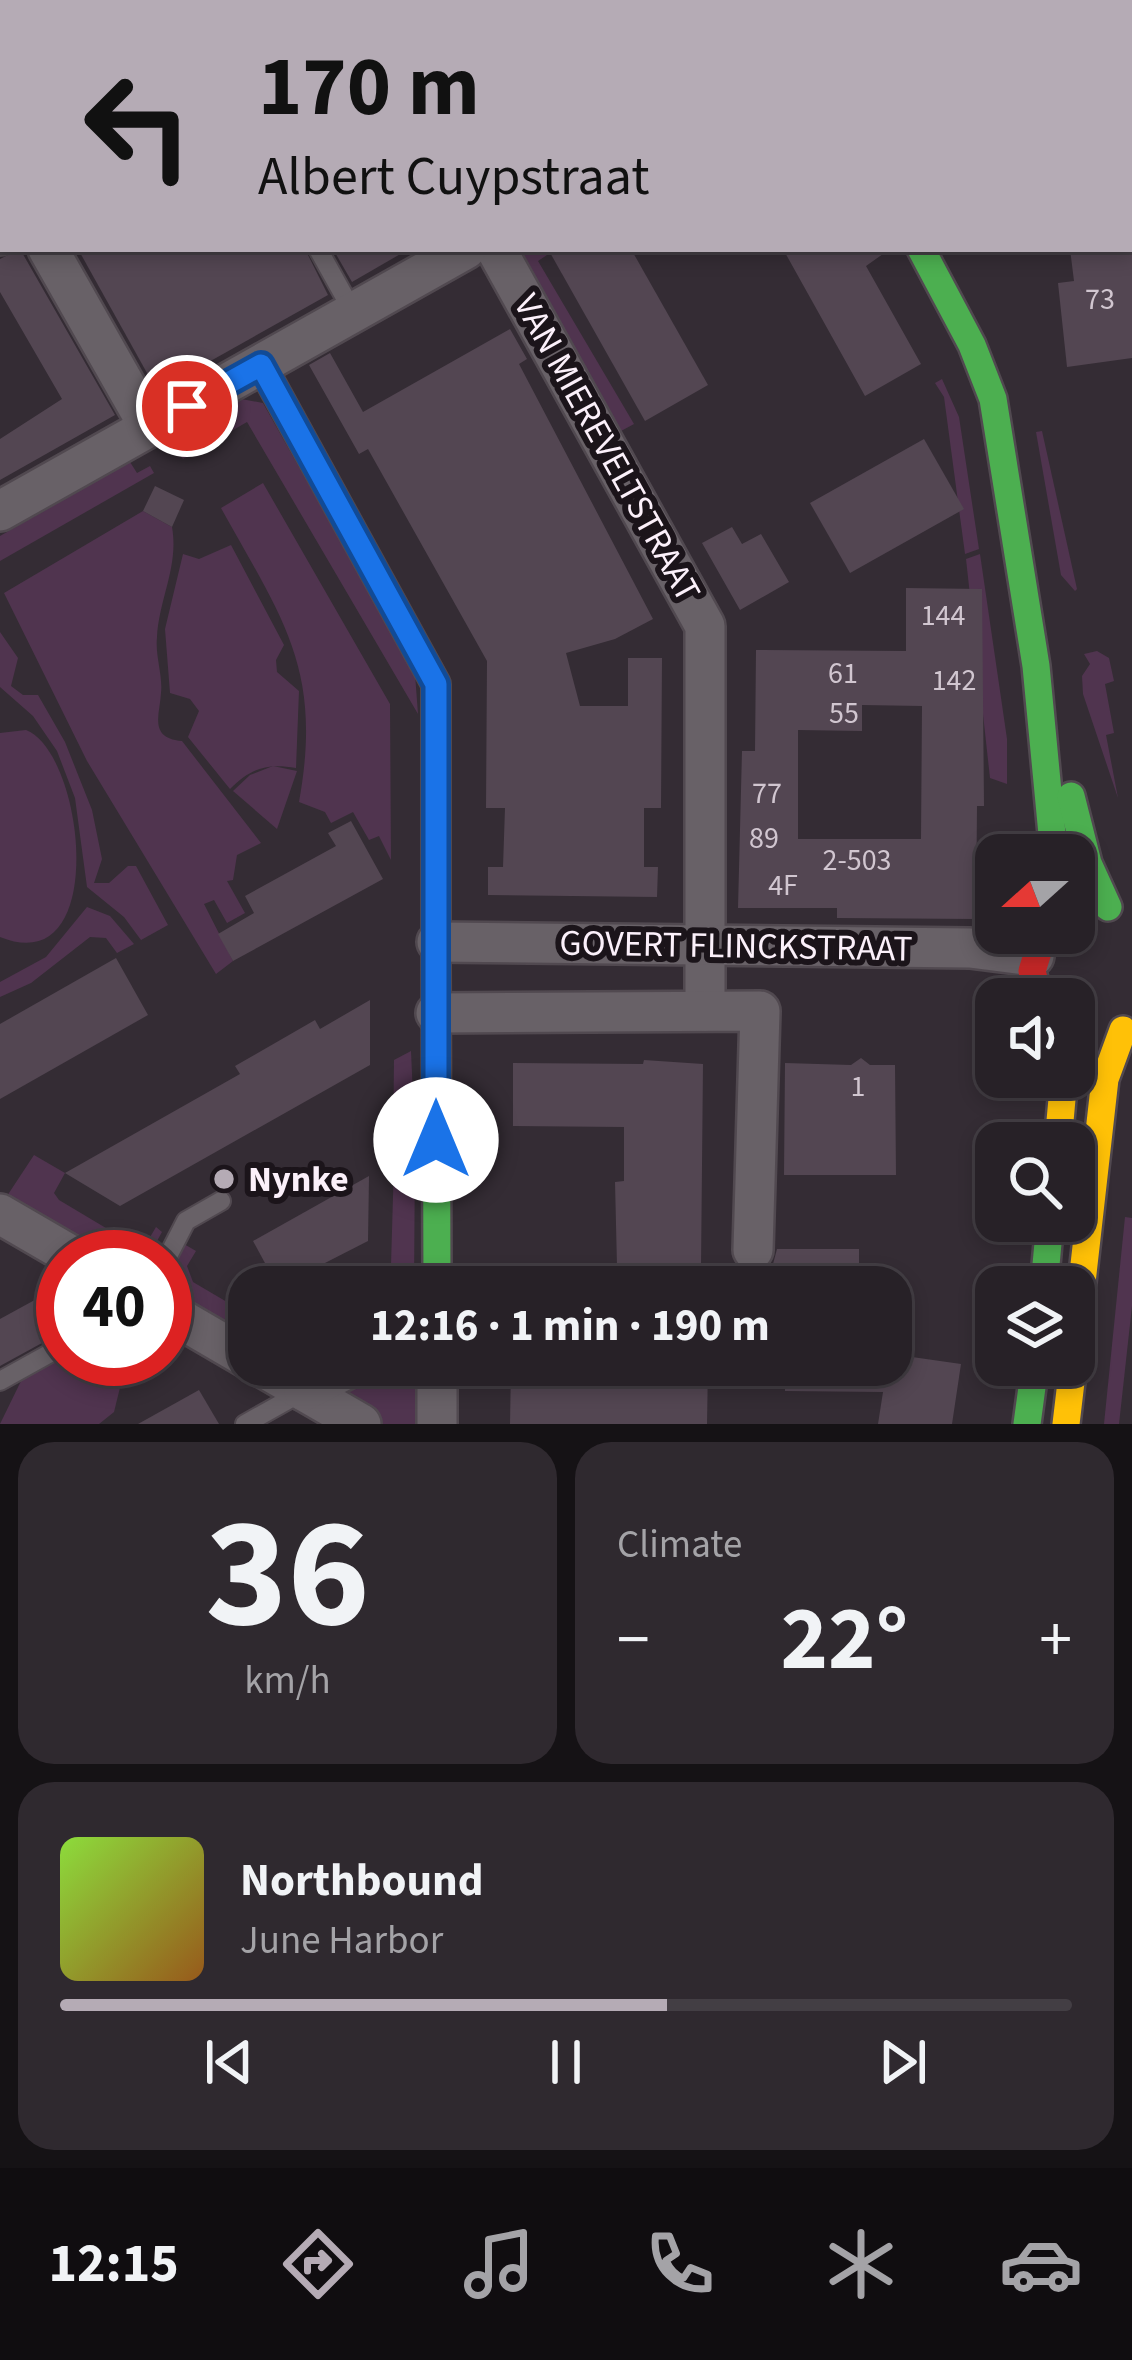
<!DOCTYPE html>
<html lang="en">
<head>
<meta charset="utf-8">
<style>
  :root { --surface:#272127; --page:#2f292f; --text:#f1f3f6; --muted:#a4a3a7; --line:#433e44; --accent:#b5abb5 }
  body { margin:0; font-family:"Source Sans 3",sans-serif; background:var(--page); color:var(--text); height:100vh; display:flex; flex-direction:column; font-size:45px; white-space:nowrap }
  * { box-sizing:border-box; margin:0 }
  p { font-size:39px; color:var(--muted) }
  .icon { flex:none; width:66px; height:66px; fill:none; stroke:currentColor; stroke-width:2; stroke-linecap:round; stroke-linejoin:round }
  .map { position:relative; height:1424px; overflow:hidden }
  .side { display:flex; flex-direction:column; gap:18px; padding:18px; background:#151215; flex:1 }
  .side>* { flex:none }
  .top-card { position:absolute; left:0px; top:0px; width:1134px; height:252px; box-shadow:0 6px 18px #0003,0 0 0 3px var(--line); background:#b5abb5; color:#111; overflow:hidden }
  .needle { width:78px; rotate:249deg }
  .controls { position:absolute; left:975px; top:834px; display:grid; gap:24px }
  .controls a { display:grid; place-items:center; width:120px; height:120px; border-radius:24px; background:var(--surface); box-shadow:0 6px 18px #0003,0 0 0 3px var(--line); font-size:60px }
  .speed { position:absolute; left:36px; top:1230px; display:flex; gap:24px; font-size:60px; font-weight:700; text-align:center }
  .speed>* { display:grid; place-content:center; width:156px; height:156px; border-radius:50%; background:var(--surface); box-shadow:0 6px 18px #0003,0 0 0 3px var(--line); line-height:1 }
  .speed .limit { border:18px solid #d22; background:#fff; color:#111 }
  .pin { position:absolute; display:grid; place-items:center; width:102px; height:102px; color:#fff; margin:-51px; border:6px solid #fff; border-radius:50%; box-shadow:0 3px 12px #0007 }
  .me { position:absolute; width:132px; margin:-66px; rotate:0deg; stroke-linejoin:round; filter:drop-shadow(0 0 9px #0008) }
  .turn { display:flex; align-items:center; gap:42px; height:252px; padding:0 60px; font-size:54px }
  .turn .icon { width:156px; height:156px; stroke-width:2.5 }
  .turn b { display:block; font-size:84px; line-height:102px }
  .big { font-size:90px; font-weight:700; line-height:1.1 }
  .side .card { flex:1; display:flex; flex-direction:column; justify-content:center; gap:18px; min-width:0; padding:0 42px; border-radius:36px; background:var(--page) }
  .side .dial { align-items:center; gap:0 }
  .dial b { font-size:156px; line-height:1 }
  .song { display:flex; align-items:center; gap:36px }
  .cover { width:144px; height:144px; border-radius:18px; background:linear-gradient(135deg,hsl(90 70% 55%),hsl(30 70% 35%)) }
  .played { height:12px; border-radius:6px; background:linear-gradient(90deg,var(--accent) 60%,var(--line) 60%) }
  .keys { display:flex; justify-content:space-around; direction:ltr }
  .heat { display:flex; justify-content:space-between; align-items:center; font-size:66px; direction:ltr }
  .side .tiles { flex:1; display:grid; gap:18px; grid-template-columns:1fr 1fr }
  .card:last-child { grid-column:span 2 }
  .trip { position:absolute; left:228px; top:1266px; width:684px; height:120px; border-radius:36px; background:var(--surface); box-shadow:0 6px 18px #0003,0 0 0 3px var(--line); font-weight:700; line-height:120px; text-align:center }
  .tabs { display:flex; height:192px; justify-content:space-around; align-items:center; background:#100d10; color:var(--muted) }
  .tabs .icon { width:84px; height:84px }
  .tabs .selected { color:var(--accent) }
  .tabs b { font-size:54px; color:var(--text) }
  .map>svg:first-child { display:block }
  .green { fill:#50344f }
  .building { fill:#534652; fill-rule:evenodd }
  .lines { fill:none; stroke-linecap:round; stroke-linejoin:round }
  .lane-casing { stroke:#514950; stroke-width:22 }
  .street-casing { stroke:#514950; stroke-width:44 }
  .fast-casing { stroke:#514950; stroke-width:32 }
  .slow-casing { stroke:#514950; stroke-width:32 }
  .jam-casing { stroke:#514950; stroke-width:32 }
  .lane { stroke:#686167; stroke-width:18 }
  .street { stroke:#686167; stroke-width:39 }
  .fast { stroke:#4caf50; stroke-width:27 }
  .slow { stroke:#ffc107; stroke-width:27 }
  .jam { stroke:#c62828; stroke-width:27 }
  .route-casing { stroke:#114b97; stroke-width:30 }
  .route { stroke:#1a73e8; stroke-width:21 }
  .poi-dot { fill:#b5abb5; stroke:#1b141a; stroke-width:4.5 }
  .labels { text-anchor:middle; dominant-baseline:central; stroke-width:12; stroke-linejoin:round; paint-order:stroke }
  .number-label { font-size:30px; fill:#d1c6d0 }
  .street-label { font-size:36px; fill:#fbf0fa; stroke:#1b141a }
  .poi-label { font-size:36px; font-weight:bold; fill:#fbf0fa; stroke:#1b141a; text-anchor:start }
</style>
</head>
<body>
<div class="map">
<svg width="1132" height="1424" viewBox="0 0 1132 1424">
  <rect width="100%" height="100%" fill="#342c34"/>
  <g class="green">
    <path d="M 518,249 L 556,249 L 538,261 L 634,424 L 621,431 Z"/>
    <path d="M 942,379 L 959,417 L 979,549 L 965,554 L 944,397 L 935,383 Z"/>
    <path d="M 241,399 L 263,403 L 415,674 L 418,714 L 247,422 L 183,459 L 168,440 Z"/>
    <path d="M 1042,431 L 1077,589 L 1075,591 L 1061,575 L 1036,432 Z"/>
    <path d="M 130,462 L 137,473 L 150,466 L 154,473 L 0,561 L 0,536 Z"/>
    <path d="M 263,483 L 390,704 L 391,860 L 379,836 L 369,840 L 353,812 L 331,823 L 325,812 L 299,802 C 323,669 283,620 221,508 Z"/>
    <path d="M 143,511 L 172,527 C 179,566 159,599 157,637 C 155,656 163,675 161,693 C 160,714 148,738 182,741 L 261,843 L 237,855 L 233,880 L 227,881 L 245,913 L 227,923 L 214,900 L 204,904 L 233,961 L 216,974 L 87,761 L 4,593 Z"/>
    <path d="M 231,545 L 284,645 L 276,660 L 277,672 L 299,691 L 296,768 C 267,763 251,768 230,789 L 188,737 L 199,711 L 190,699 L 170,693 L 165,629 L 183,554 L 199,559 Z"/>
    <path d="M 980,554 L 1007,739 L 1007,784 L 990,778 L 966,559 Z"/>
    <path d="M 0,632 L 18,658 L 11,686 L 23,695 L 38,695 L 65,742 L 92,810 L 102,859 L 94,883 L 109,883 L 128,866 L 136,866 L 168,925 L 141,940 L 124,917 L 87,887 L 75,798 L 57,751 L 33,716 L 0,687 Z"/>
    <path d="M 1097,651 L 1109,658 L 1114,681 L 1105,684 L 1114,733 L 1106,735 L 1118,798 L 1083,694 L 1082,676 L 1090,664 L 1084,654 Z"/>
    <path d="M 26,730 C 85,753 110,982 0,937 L 0,733 Z"/>
    <path d="M 273,766 L 297,771 L 277,829 L 233,791 L 250,775 Z"/>
    <path d="M 87,907 L 110,916 L 134,944 L 117,953 L 106,938 L 90,937 L 31,983 L 0,997 L 0,982 L 46,957 Z"/>
    <path d="M 411,1051 L 415,1141 L 393,1154 L 394,1060 Z"/>
    <path d="M 415,1151 L 414,1287 L 352,1287 L 391,1265 L 394,1162 Z"/>
    <path d="M 34,1155 L 65,1173 L 54,1193 L 59,1200 L 136,1246 L 146,1244 L 156,1227 L 162,1232 L 148,1257 L 101,1257 L 9,1203 L 7,1196 Z"/>
    <path d="M 1125,1217 L 1132,1218 L 1132,1306 L 1119,1424 L 1104,1424 Z"/>
    <path d="M 184,1244 L 196,1251 L 187,1266 L 193,1282 L 249,1315 L 249,1345 L 165,1294 L 165,1282 L 173,1286 L 178,1278 L 169,1272 Z"/>
    <path d="M 63,1355 L 127,1359 L 114,1412 L 99,1424 L 0,1424 L 22,1379 Z"/>
    <path d="M 381,1365 L 418,1365 L 418,1424 L 382,1424 L 346,1397 L 353,1382 Z"/>
  </g>
  <g class="building">
    <path d="M 20,249 L 115,415 L 0,480 L 0,439 L 62,399 L 0,292 L 0,259 Z"/>
    <path d="M 78,249 L 305,249 L 328,295 L 157,391 Z"/>
    <path d="M 333,249 L 409,249 L 352,282 Z"/>
    <path d="M 548,249 L 631,249 L 708,385 L 645,421 Z"/>
    <path d="M 783,249 L 890,249 L 866,266 L 921,364 L 865,396 Z"/>
    <path d="M 1070,249 L 1132,249 L 1132,358 L 1067,367 L 1058,283 L 1074,281 Z"/>
    <path d="M 510,329 L 527,359 L 519,364 L 653,619 L 615,639 L 566,653 L 580,706 L 628,706 L 628,658 L 662,658 L 661,808 L 644,808 L 644,867 L 658,867 L 657,897 L 488,895 L 488,867 L 503,867 L 505,808 L 486,808 L 487,661 L 368,449 L 359,454 L 309,365 L 330,353 L 363,412 Z"/>
    <path d="M 924,439 L 964,509 L 850,573 L 810,503 Z"/>
    <path d="M 155,486 L 184,500 L 172,527 L 143,511 Z"/>
    <path d="M 732,527 L 742,544 L 761,534 L 789,582 L 740,610 L 702,543 Z"/>
    <path d="M 906,588 L 982,589 L 984,806 L 977,806 L 976,919 L 837,918 L 837,908 L 738,908 L 742,751 L 755,751 L 756,650 L 906,651 ZM 862,705 L 922,706 L 921,839 L 798,839 L 798,730 L 862,731 Z"/>
    <path d="M 351,821 L 383,879 L 233,961 L 218,934 L 254,913 L 245,896 L 336,846 L 328,833 Z"/>
    <path d="M 116,958 L 148,1015 L 0,1099 L 0,1024 Z"/>
    <path d="M 370,1000 L 370,1065 L 120,1206 L 65,1173 L 240,1074 L 235,1066 L 256,1054 L 315,1020 L 320,1029 Z"/>
    <path d="M 861,1058 L 870,1065 L 895,1065 L 896,1175 L 784,1175 L 785,1063 L 851,1065 Z"/>
    <path d="M 644,1060 L 703,1064 L 701,1267 L 617,1266 L 615,1182 L 624,1181 L 624,1127 L 513,1126 L 513,1063 L 643,1064 Z"/>
    <path d="M 369,1176 L 368,1241 L 278,1287 L 253,1241 Z"/>
    <path d="M 777,1249 L 859,1249 L 859,1287 L 760,1287 L 760,1272 L 773,1264 Z"/>
    <path d="M 42,1296 L 62,1332 L 0,1366 L 0,1319 Z"/>
    <path d="M 891,1354 L 961,1364 L 952,1424 L 878,1424 L 883,1392 L 785,1391 L 785,1365 L 891,1365 Z"/>
    <path d="M 642,1365 L 708,1365 L 707,1424 L 510,1424 L 511,1367 Z"/>
    <path d="M 199,1390 L 219,1424 L 138,1424 Z"/>
  </g>
  <g class="lines">
    <g class="lane-casing">
      <g id="lane">
        <path d="M 318,249 L 353,312"/>
        <path d="M 165,1262 L 186,1221 L 221,1201"/>
        <path d="M 0,1381 L 63,1346"/>
        <path d="M 245,1424 L 304,1391"/>
      </g>
    </g>
    <g class="street-casing">
      <g id="street">
        <path d="M 474,0 L 476,3"/>
        <path d="M 0,165 L 3,171"/>
        <path d="M 0,235 L 3,233"/>
        <path d="M 48,249 L 149,427"/>
        <path d="M 496,249 L 705,626 L 705,1011"/>
        <path d="M 0,511 L 466,249"/>
        <path d="M 437,942 L 970,948 L 1034,956"/>
        <path d="M 436,1013 L 760,1011 L 753,1250"/>
        <path d="M 0,1214 L 74,1257"/>
        <path d="M 165,1310 L 249,1359"/>
        <path d="M 259,1365 L 361,1424"/>
        <path d="M 437,1365 L 437,1424"/>
        <path d="M 304,1391 L 355,1365"/>
      </g>
    </g>
    <g class="fast-casing">
      <g id="fast">
        <path d="M 921,249 L 972,345 L 993,399 L 1036,666 L 1054,855"/>
        <path d="M 1071,796 L 1088,863 L 1108,907"/>
        <path d="M 436,954 L 437,1287"/>
        <path d="M 1044,1287 L 1050,1221"/>
        <path d="M 1027,1424 L 1035,1365"/>
      </g>
    </g>
    <g class="slow-casing">
      <g id="slow">
        <path d="M 780,0 L 782,3"/>
        <path d="M 261,365 L 436,684 L 436,954"/>
        <path d="M 1058,1143 L 1064,1077"/>
        <path d="M 1074,1353 L 1105,1079 L 1123,1030"/>
        <path d="M 1066,1424 L 1073,1365"/>
      </g>
    </g>
    <g class="jam-casing">
      <path id="jam" d="M 1039,999 L 1032,971 L 1044,933"/>
    </g>
    <use href="#lane" class="lane"/>
    <use href="#street" class="street"/>
    <use href="#fast" class="fast"/>
    <use href="#slow" class="slow"/>
    <use href="#jam" class="jam"/>
  </g>
  <g class="lines">
    <g class="route-casing">
      <path id="route" d="M 187,406 L 261,365 L 436,684 L 436,1140"/>
    </g>
    <use href="#route" class="route"/>
  </g>
  <circle class="poi-dot" cx="224" cy="1179" r="12"/>
  <g class="labels">
    <g class="number-label">
      <text x="1100" y="299">73</text>
      <text x="943" y="615">144</text>
      <text x="843" y="673">61</text>
      <text x="954" y="680">142</text>
      <text x="844" y="713">55</text>
      <text x="767" y="793">77</text>
      <text x="764" y="838">89</text>
      <text x="857" y="860">2-503</text>
      <text x="783" y="885">4F</text>
      <text x="858" y="1086">1</text>
    </g>
    <g class="street-label">
      <text transform="translate(607 448) rotate(61)">VAN MIEREVELTSTRAAT</text>
      <text transform="translate(736 946) rotate(1)">GOVERT FLINCKSTRAAT</text>
    </g>
    <g class="poi-label">
      <text x="248" y="1179">Nynke</text>
    </g>
  </g>
</svg>
<div class="controls">
<a><svg class="needle" viewBox="-14 -14 28 28"><path d="M0-13l5 13h-10z" fill="#e53935"/><path d="M0 13l5-13h-10z" fill="#a4a3a7"/></svg></a>
<a><svg class="icon" aria-label="sound" viewBox="0 0 24 24"><path d="M4 9h4l5-4v14l-5-4H4zM17 9q2 3 0 6"/></svg></a>
<a><svg class="icon" aria-label="search" viewBox="0 0 24 24"><circle cx="10" cy="10" r="6"/><path d="M15 15l6 6"/></svg></a>
<a><svg class="icon" aria-label="layers" viewBox="0 0 24 24"><path d="M12 4l9 5-9 5-9-5zM3 14l9 5 9-5"/></svg></a>
</div>
<div class="speed"><div class="limit">40</div></div>
<div class="pin" style="left:187px;top:406px;background:#d93025"><svg class="icon" aria-label="arrive" viewBox="0 0 24 24"><path d="M6 21V4h12l-3 4 3 4H6"/></svg></div>
<svg class="me" style="left:436px;top:1140px" viewBox="-20 -20 40 40"><circle r="19" fill="#fff"/><path d="M0-13L10 11 0 6-10 11z" fill="#1a73e8"/></svg>
<div class="trip">12:16 · 1 min · 190 m</div>
<div class="top-card">
<div class="turn"><svg class="icon" aria-label="left" viewBox="0 0 24 24"><path d="M17 20v-9H6M10 6l-5 5 5 5"/></svg><div><b>170 m</b>Albert Cuypstraat</div></div>
</div>
</div>
<section class="side">
<div class="tiles">
<div class="card dial"><b>36</b><p>km/h</p></div>
<div class="card"><p>Climate</p>
<div class="heat"><a>−</a><b class="big">22°</b><a>+</a></div>
</div>
<div class="card">
<div class="song"><i class="cover"></i><div><b>Northbound</b><p>June Harbor</p></div></div>
<div class="played"></div>
<div class="keys"><svg class="icon" aria-label="previous" viewBox="0 0 24 24"><path d="M18 5L8 12l10 7zM5 5v14"/></svg><svg class="icon" aria-label="pause" viewBox="0 0 24 24"><path d="M8 5v14M16 5v14"/></svg><svg class="icon" aria-label="next" viewBox="0 0 24 24"><path d="M6 5l10 7-10 7zM19 5v14"/></svg></div>
</div>
</div>
</section>
<nav class="tabs">
<b>12:15</b>
<svg class="icon selected" aria-label="directions" viewBox="0 0 24 24"><path d="M12 3l9 9-9 9-9-9zM9 14v-3h6M13 9l2 2-2 2"/></svg>
<svg class="icon" aria-label="music" viewBox="0 0 24 24"><path d="M9 18V5l10-2v13"/><circle cx="6" cy="18" r="3"/><circle cx="16" cy="16" r="3"/></svg>
<svg class="icon" aria-label="phone" viewBox="0 0 24 24"><path d="M5 4h4l2 5-3 2q2 4 5 5l2-3 5 2v4C11 20 4 13 5 4z"/></svg>
<svg class="icon" aria-label="climate" viewBox="0 0 24 24"><path d="M12 3v18M4 7l16 10M4 17L20 7"/></svg>
<svg class="icon" aria-label="car" viewBox="0 0 24 24"><path d="M5 17H2v-5l4-1 3-4h7l3 4 3 1v5h-3M9 17h6M6 11h13"/><circle cx="7" cy="17" r="2"/><circle cx="17" cy="17" r="2"/></svg>
</nav>
</body>
</html>
